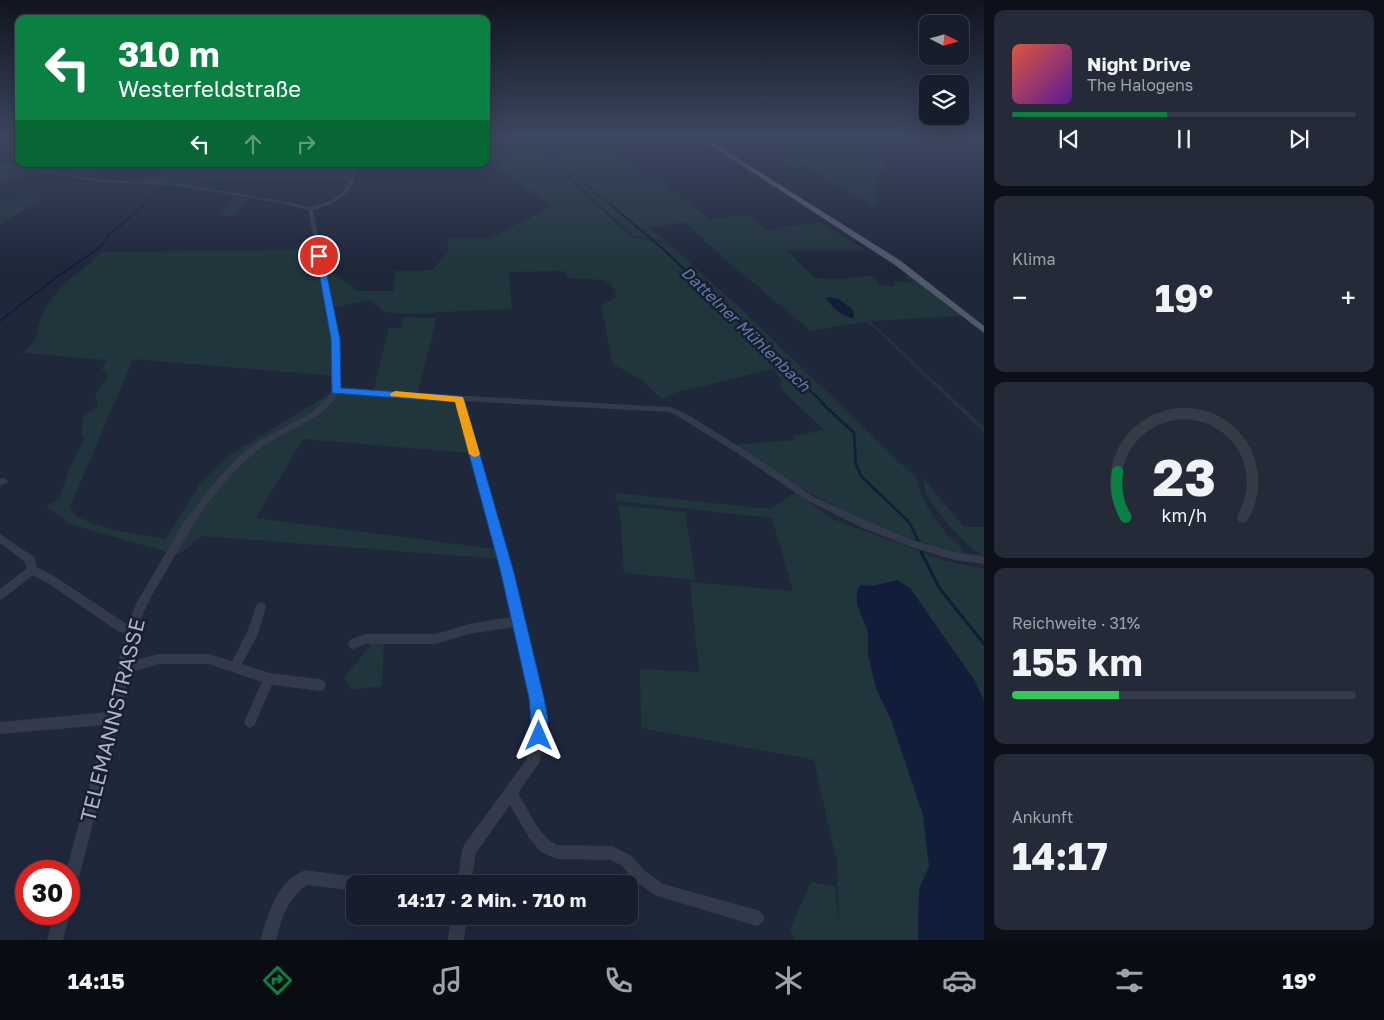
<!DOCTYPE html>
<html lang="de">
<head>
<meta charset="utf-8">
<style>
  :root { --surface:#171d2c; --page:#242a38; --text:#f1f3f6; --muted:#9ea2a9; --line:#363b48; --accent:#0b8043 }
  body { margin:0; font-family:"Golos Text",sans-serif; background:var(--page); color:var(--text); height:100vh; display:flex; flex-direction:column; font-size:19px; white-space:nowrap }
  * { box-sizing:border-box; margin:0 }
  p { font-size:16px; color:var(--muted) }
  .icon { flex:none; width:28px; height:28px; fill:none; stroke:currentColor; stroke-width:2; stroke-linecap:round; stroke-linejoin:round }
  .map { position:relative; flex:1; overflow:hidden }
  .details { display:flex; flex-direction:column; gap:10px; padding:10px; background:#0d1018; width:400px }
  .details>* { flex:none }
  .guide { position:absolute; left:15px; top:15px; width:475px; height:152px; border-radius:10px; box-shadow:0 5px 20px #0002,0 0 0 1px var(--line); background:#0b8043; color:#fff; overflow:hidden }
  .needle { width:32px; rotate:96deg }
  .fabs { position:absolute; left:919px; top:15px; display:grid; gap:10px }
  .fabs a { display:grid; place-items:center; width:50px; height:50px; border-radius:10px; background:var(--surface); box-shadow:0 5px 20px #0002,0 0 0 1px var(--line); font-size:25px }
  .speed { position:absolute; left:15px; top:860px; display:flex; gap:10px; font-size:25px; font-weight:700; text-align:center }
  .speed>* { display:grid; place-content:center; width:65px; height:65px; border-radius:50%; background:var(--surface); box-shadow:0 5px 20px #0002,0 0 0 1px var(--line); line-height:1 }
  .speed .limit { border:8px solid #d22; background:#fff; color:#111 }
  .pin { position:absolute; display:grid; place-items:center; width:42px; height:42px; color:#fff; margin:-21px; border:2px solid #fff; border-radius:50%; box-shadow:0 1px 5px #0007 }
  .me { position:absolute; width:55px; margin:-28px; rotate:0deg; stroke-linejoin:round; filter:drop-shadow(0 0 4px #0008) }
  .turn { display:flex; align-items:center; gap:18px; height:105px; padding:0 20px; font-size:22px }
  .turn .icon { width:65px; height:65px; stroke-width:2.5 }
  .turn b { display:block; font-size:35px; line-height:42px }
  .lanes { display:flex; align-items:center; height:48px; padding:0 20px; background:#0003; justify-content:center; gap:25px; direction:ltr }
  .lanes .off { opacity:.35 }
  .big { font-size:38px; font-weight:700; line-height:1.1 }
  .details .tile { flex:1; display:flex; flex-direction:column; justify-content:center; gap:8px; min-width:0; padding:0 18px; border-radius:10px; background:var(--page) }
  .details .dial { align-items:center; gap:0 }
  .dial svg { height:130px; overflow:visible; fill:none; stroke:var(--line); stroke-width:7; stroke-linecap:round; text-anchor:middle }
  .dial text { fill:var(--text); stroke:none }
  .song { display:flex; align-items:center; gap:15px }
  .cover { width:60px; height:60px; border-radius:8px; background:linear-gradient(135deg,hsl(10 70% 55%),hsl(270 70% 35%)) }
  .played { height:5px; border-radius:2px; background:linear-gradient(90deg,var(--accent) 45%,var(--line) 45%) }
  .keys { display:flex; justify-content:space-around; direction:ltr }
  .heat { display:flex; justify-content:space-between; align-items:center; font-size:28px; direction:ltr }
  .charge { height:8px; border-radius:4px; background:linear-gradient(90deg,#34c759 31%,var(--line) 0) }
  .trip { position:absolute; left:346px; top:875px; width:292px; height:50px; border-radius:10px; background:var(--surface); box-shadow:0 5px 20px #0002,0 0 0 1px var(--line); font-weight:700; line-height:50px; text-align:center }
  .menu { display:flex; height:80px; justify-content:space-around; align-items:center; background:#090c12; color:var(--muted) }
  .menu .icon { width:35px; height:35px }
  .menu .selected { color:var(--accent) }
  .menu b { font-size:22px; color:var(--text) }
  main { display:flex; flex:1; min-height:0 }
  .map>svg:first-child { display:block }
  .green { fill:#21353c }
  .water { fill:#121d39 }
  .lines { fill:none; stroke-linecap:round; stroke-linejoin:round }
  .stream-far3 { stroke:#121d39; stroke-width:1 }
  .stream-far2 { stroke:#121d39; stroke-width:2 }
  .stream-far1 { stroke:#121d39; stroke-width:2.5 }
  .stream { stroke:#121d39; stroke-width:3 }
  .minor { fill:#333a4b; fill-rule:evenodd }
  .major { fill:#50586b; fill-rule:evenodd }
  .route { fill:#1a73e8; stroke:#114b97 }
  .slow { fill:#f59e0b }
  .labels { text-anchor:middle; dominant-baseline:central; stroke-width:5; stroke-linejoin:round; paint-order:stroke }
  .far-water-label { font-size:16px; font-style:italic; fill:#6279aa; stroke:#181f2f }
  .near-street-label { font-size:21px; fill:#adb4c7; stroke:#181f2f }
</style>
</head>
<body>
<main>
<div class="map">
<svg width="984" height="940" viewBox="0 0 984 940">
  <rect width="100%" height="100%" fill="#1f273b"/>
  <g class="green">
    <path d="M 486,135 L 534,135 L 543,154 L 548,154 L 535,135 L 552,135 L 554,137 L 601,135 L 644,180 L 659,179 L 709,219 L 750,215 L 766,230 L 821,222 L 865,250 L 787,250 L 815,278 L 849,279 L 848,277 L 873,276 L 881,285 L 896,286 L 893,282 L 912,282 L 904,276 L 910,276 L 961,316 L 870,321 L 984,427 L 984,433 L 867,321 L 811,331 L 730,264 L 685,222 L 649,228 L 664,240 L 672,243 L 633,235 L 573,179 L 557,167 L 550,157 L 547,157 L 554,167 L 572,181 L 580,191 L 632,237 L 670,244 L 743,311 L 917,479 C 919,498 936,521 949,536 C 955,542 961,545 964,553 C 947,552 933,545 917,540 C 845,518 796,486 734,445 L 795,440 L 793,436 L 824,430 L 780,388 L 782,381 L 773,369 L 674,393 L 662,400 L 642,380 L 613,364 L 601,306 L 615,297 C 615,289 611,284 604,280 L 569,278 L 563,271 L 509,272 L 512,309 L 397,314 L 382,311 L 371,300 L 332,308 L 324,268 L 327,268 L 357,291 L 394,291 L 395,271 L 432,270 L 448,252 L 447,238 L 490,238 L 551,207 L 488,159 L 486,156 Z"/>
    <path d="M 874,141 L 887,158 L 878,181 L 875,203 L 872,206 L 808,167 L 789,168 L 773,153 L 882,157 Z"/>
    <path d="M 19,162 L 19,164 L 354,164 L 349,181 L 195,181 L 192,186 L 137,181 L 142,176 L 154,174 L 161,170 L 153,169 L 154,167 L 135,166 L 126,171 L 104,169 L 84,178 L 0,164 Z"/>
    <path d="M 0,166 L 41,173 L 8,186 L 18,181 L 0,180 Z"/>
    <path d="M 236,197 L 249,199 L 233,216 L 219,215 Z"/>
    <path d="M 44,198 L 0,225 L 0,199 Z"/>
    <path d="M 307,243 L 315,243 L 314,252 L 331,335 L 334,376 L 133,359 L 70,507 C 77,528 144,534 165,539 L 200,484 L 231,454 L 331,393 L 457,401 L 470,453 L 303,439 L 256,518 L 495,549 L 498,559 L 202,536 L 178,555 L 72,525 L 46,506 L 60,497 L 69,469 L 85,439 L 81,434 L 84,416 L 98,406 L 95,393 L 108,377 L 102,369 L 106,360 L 23,353 C 44,335 34,333 43,313 C 54,288 83,269 103,252 L 296,250 L 297,247 Z"/>
    <path d="M 404,317 L 437,318 L 418,392 L 373,391 L 389,328 L 401,328 Z"/>
    <path d="M 924,479 L 964,527 L 984,527 L 984,556 C 967,549 933,509 925,491 C 924,488 924,483 924,479 Z"/>
    <path d="M 796,492 L 830,518 L 946,561 L 984,569 L 984,940 L 795,940 L 790,929 L 811,882 L 835,886 L 839,930 L 837,863 L 814,760 L 641,728 L 640,669 L 699,672 L 690,582 L 793,591 L 772,518 L 616,501 L 615,493 L 771,509 Z"/>
    <path d="M 619,505 L 685,512 L 696,580 L 624,573 Z"/>
    <path d="M 372,643 L 384,644 L 382,686 L 353,690 L 344,678 Z"/>
  </g>
  <g class="water">
    <path d="M 826,297 L 839,299 L 853,310 L 854,318 C 845,318 830,307 826,297 Z"/>
    <path d="M 897,580 L 910,588 L 975,681 L 984,701 L 984,940 L 918,940 L 919,890 L 929,866 L 923,815 L 891,720 L 876,688 L 868,655 L 868,632 L 857,604 L 857,591 L 860,585 L 872,586 Z"/>
  </g>
  <g class="lines">
    <g class="stream-far3">
      <path d="M 546,135 L 563,165 L 611,206"/>
      <path d="M 168,183 L 183,164"/>
      <path d="M 143,206 L 167,185"/>
    </g>
    <g class="stream-far2">
      <path d="M 610,204 L 662,248 L 824,404"/>
      <path d="M 0,321 L 54,279 L 99,248 L 109,235 L 145,204"/>
    </g>
    <path class="stream-far1" d="M 822,403 L 854,433 L 856,464 L 861,476 L 909,522 L 918,540"/>
    <path class="stream" d="M 921,552 L 940,589 L 984,644"/>
    <g class="minor">
      <path d="M 0,164 L 102,180 L 181,184 L 281,201 L 310,207 L 328,202 L 341,194 L 348,184 L 354,164 L 358,164 C 353,194 341,201 313,210 L 339,339 L 340,389 L 670,407 L 685,413 L 743,449 L 814,497 L 869,522 L 916,541 L 954,552 L 984,556 L 984,564 L 954,560 L 911,547 L 863,528 L 808,501 L 737,453 L 679,417 L 669,412 L 463,401 L 512,573 L 546,718 L 545,736 L 539,763 L 518,793 C 529,810 538,836 557,845 L 612,846 L 632,856 L 643,869 L 663,884 L 757,910 L 762,913 L 765,918 L 762,923 L 757,926 L 654,895 L 633,879 L 622,866 L 611,860 L 557,859 L 541,852 L 529,838 L 510,805 L 476,853 L 471,884 L 457,884 L 462,850 L 464,845 L 526,760 L 533,736 L 534,718 L 514,627 L 469,634 L 435,644 L 365,644 L 354,649 L 350,648 L 348,644 L 350,640 L 364,634 L 435,634 L 469,624 L 512,617 L 502,573 L 455,400 L 338,394 C 320,423 288,428 262,447 C 219,479 191,527 165,573 C 155,590 144,608 138,627 C 135,638 133,650 131,661 L 159,654 L 209,654 L 232,661 L 247,632 L 257,604 L 261,602 L 265,604 L 266,607 L 258,634 L 242,664 L 269,673 L 320,679 L 324,681 L 326,685 L 324,689 L 320,691 L 272,685 L 254,726 L 250,728 L 246,726 L 244,722 L 262,682 L 209,664 L 159,664 L 129,673 L 120,718 L 76,889 L 74,894 L 69,896 L 69,871 L 66,871 L 106,725 L 0,734 L 0,722 L 109,712 L 125,633 L 119,632 L 49,584 L 33,575 L 4,598 L 0,600 L 0,589 L 27,568 L 25,562 L 0,543 L 0,534 L 34,557 L 37,567 L 57,578 L 125,623 L 128,623 L 137,602 L 184,522 L 211,487 L 236,459 L 257,442 L 314,411 L 326,400 L 332,391 L 333,339 L 308,210 L 281,203 L 181,186 L 102,182 L 0,166 Z"/>
      <path d="M 4,478 L 8,481 L 7,483 L 0,486 L 0,479 Z"/>
      <path d="M 305,870 L 356,877 L 361,879 L 363,884 L 355,884 L 355,891 L 307,885 C 287,899 282,918 276,940 L 260,940 C 269,913 276,882 305,870 Z"/>
      <path d="M 69,912 L 70,914 L 63,940 L 47,940 L 54,914 L 69,914 Z"/>
      <path d="M 451,916 L 467,916 L 464,940 L 448,940 Z"/>
    </g>
    <path class="major" d="M 695,135 L 701,135 L 901,261 L 984,326 L 984,333 L 895,265 Z"/>
  </g>
  <linearGradient id="sky" x2="0" y2="1"><stop stop-color="#111520"/><stop offset="0.51" stop-color="#3c4760"/><stop offset="1" stop-color="#3c4760" stop-opacity="0"/></linearGradient>
  <rect width="984" height="267" fill="url(#sky)"/>
  <path class="route" d="M 319,254 L 323,256 L 340,339 L 341,388 L 459,396 L 464,399 L 514,573 L 544,698 L 548,718 L 545,742 L 539,744 L 533,742 C 530,734 531,710 529,698 L 501,573 L 455,402 L 332,393 L 331,339 L 316,256 Z"/>
  <path class="slow" d="M 395,391 L 463,397 L 480,454 L 478,456 L 474,457 L 469,454 L 455,402 L 391,396 L 390,394 Z"/>
  <g class="labels">
    <g class="far-water-label">
      <text transform="translate(746 329) rotate(44)">Dattelner Mühlenbach</text>
    </g>
    <g class="near-street-label">
      <text transform="translate(112 720) rotate(-76)">TELEMANNSTRASSE</text>
    </g>
  </g>
</svg>
<div class="fabs">
<a><svg class="needle" viewBox="-14 -14 28 28"><path d="M0-13l5 13h-10z" fill="#e53935"/><path d="M0 13l5-13h-10z" fill="#9ea2a9"/></svg></a>
<a><svg class="icon" aria-label="layers" viewBox="0 0 24 24"><path d="M12 4l9 5-9 5-9-5zM3 14l9 5 9-5"/></svg></a>
</div>
<div class="speed"><div class="limit">30</div></div>
<div class="pin" style="left:319px;top:256px;background:#d93025"><svg class="icon" aria-label="arrive" viewBox="0 0 24 24"><path d="M6 21V4h12l-3 4 3 4H6"/></svg></div>
<svg class="me" style="left:539px;top:736px" viewBox="-20 -20 40 40"><path d="M0-17L14 15 0 8-14 15z" fill="#1a73e8" stroke="#fff" stroke-width="4"/></svg>
<div class="trip">14:17 · 2 Min. · 710 m</div>
<div class="guide">
<div class="turn"><svg class="icon" aria-label="left" viewBox="0 0 24 24"><path d="M17 20v-9H6M10 6l-5 5 5 5"/></svg><div><b>310 m</b>Westerfeldstraße</div></div>
<div class="lanes"><svg class="icon" aria-label="left" viewBox="0 0 24 24"><path d="M17 20v-9H6M10 6l-5 5 5 5"/></svg><svg class="icon off" aria-label="ahead" viewBox="0 0 24 24"><path d="M12 20V5M6 11l6-6 6 6"/></svg><svg class="icon off" aria-label="right" viewBox="0 0 24 24"><path d="M7 20v-9h11M14 6l5 5-5 5"/></svg></div>
</div>
</div>
<section class="details">
<div class="tile">
<div class="song"><i class="cover"></i><div><b>Night Drive</b><p>The Halogens</p></div></div>
<div class="played"></div>
<div class="keys"><svg class="icon" aria-label="previous" viewBox="0 0 24 24"><path d="M18 5L8 12l10 7zM5 5v14"/></svg><svg class="icon" aria-label="pause" viewBox="0 0 24 24"><path d="M8 5v14M16 5v14"/></svg><svg class="icon" aria-label="next" viewBox="0 0 24 24"><path d="M6 5l10 7-10 7zM19 5v14"/></svg></div>
</div>
<div class="tile"><p>Klima</p>
<div class="heat"><a>−</a><b class="big">19°</b><a>+</a></div>
</div>
<div class="tile dial"><svg viewBox="0 0 100 80">
<path d="M14 69A42 42 0 1 1 86 69"/>
<path d="M14 69A42 42 0 0 1 9 41" stroke="#0b8043"/>
<text x="50" y="56" font-size="32" font-weight="700">23</text>
<text x="50" y="72" font-size="11">km/h</text>
</svg></div>
<div class="tile"><p>Reichweite · 31%</p><b class="big">155 km</b><div class="charge"></div></div>
<div class="tile"><p>Ankunft</p><b class="big">14:17</b></div>
</section>
</main>
<nav class="menu">
<b>14:15</b>
<svg class="icon selected" aria-label="directions" viewBox="0 0 24 24"><path d="M12 3l9 9-9 9-9-9zM9 14v-3h6M13 9l2 2-2 2"/></svg>
<svg class="icon" aria-label="music" viewBox="0 0 24 24"><path d="M9 18V5l10-2v13"/><circle cx="6" cy="18" r="3"/><circle cx="16" cy="16" r="3"/></svg>
<svg class="icon" aria-label="phone" viewBox="0 0 24 24"><path d="M5 4h4l2 5-3 2q2 4 5 5l2-3 5 2v4C11 20 4 13 5 4z"/></svg>
<svg class="icon" aria-label="climate" viewBox="0 0 24 24"><path d="M12 3v18M4 7l16 10M4 17L20 7"/></svg>
<svg class="icon" aria-label="car" viewBox="0 0 24 24"><path d="M5 17H2v-5l4-1 3-4h7l3 4 3 1v5h-3M9 17h6M6 11h13"/><circle cx="7" cy="17" r="2"/><circle cx="17" cy="17" r="2"/></svg>
<svg class="icon" aria-label="filters" viewBox="0 0 24 24"><path d="M4 7h16M4 17h16"/><circle cx="9" cy="7" r="2"/><circle cx="15" cy="17" r="2"/></svg>
<b>19°</b>
</nav>
</body>
</html>
